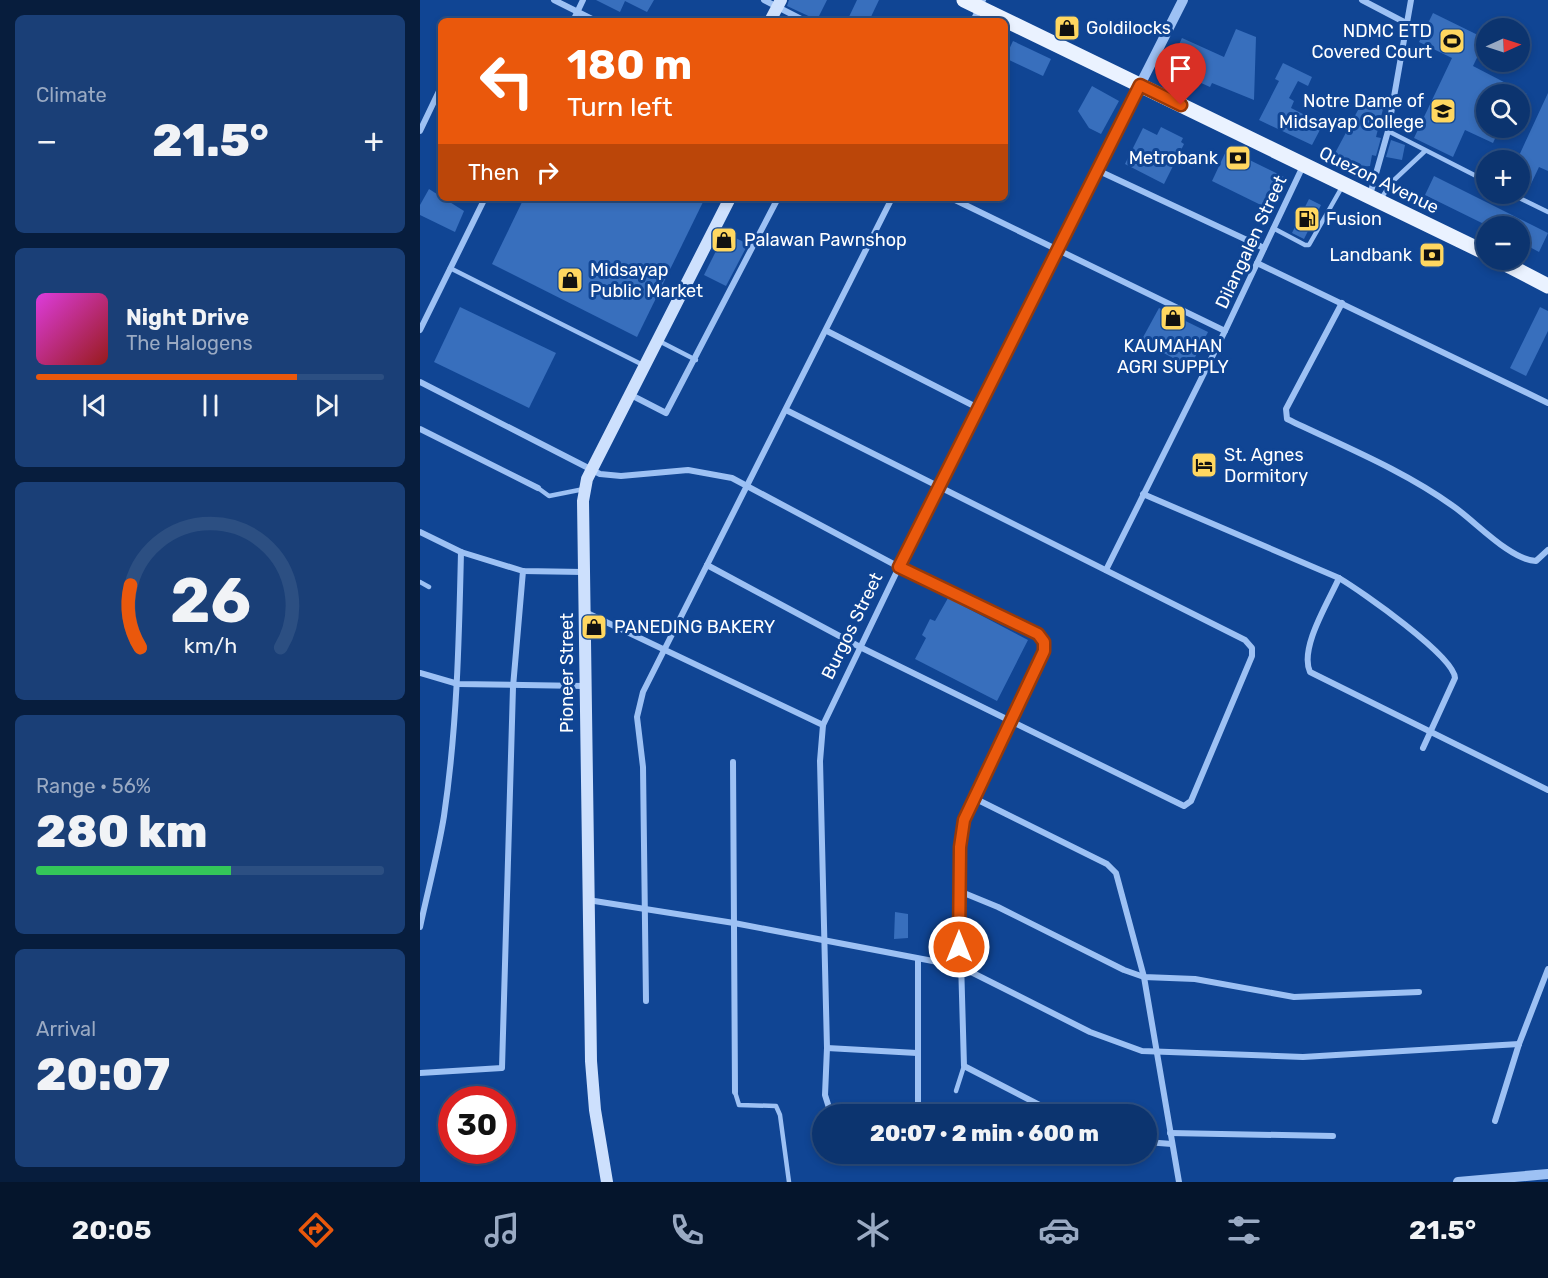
<!DOCTYPE html>
<html lang="en">
<head>
<meta charset="utf-8">
<style>
  :root { --surface:#0c346f; --page:#1a3f77; --text:#f1f3f6; --muted:#9aaac3; --line:#2c4f82; --accent:#ea580c }
  body { margin:0; font-family:Rubik,sans-serif; background:var(--page); color:var(--text); height:100vh; display:flex; flex-direction:column; font-size:22px; white-space:nowrap }
  * { box-sizing:border-box; margin:0 }
  p { font-size:20px; color:var(--muted) }
  .icon { flex:none; width:33px; height:33px; fill:none; stroke:currentColor; stroke-width:2; stroke-linecap:round; stroke-linejoin:round }
  .map { position:relative; flex:1; overflow:hidden }
  .drawer { display:flex; flex-direction:column; gap:15px; padding:15px; background:#071d3d; width:420px }
  .drawer>* { flex:none }
  .banner { position:absolute; left:18px; top:18px; width:570px; height:183px; border-radius:9px; box-shadow:0 3px 9px #0003,0 0 0 2px var(--line); background:#ea580c; color:#fff; overflow:hidden }
  .needle { width:39px; rotate:87deg }
  .fabs { position:absolute; left:1056px; top:18px; display:grid; gap:12px }
  .fabs a { display:grid; place-items:center; width:54px; height:54px; border-radius:50%; background:var(--surface); box-shadow:0 3px 9px #0003,0 0 0 2px var(--line); font-size:30px }
  .speed { position:absolute; left:18px; top:1086px; display:flex; gap:12px; font-size:30px; font-weight:700; text-align:center }
  .speed>* { display:grid; place-content:center; width:78px; height:78px; border-radius:50%; background:var(--surface); box-shadow:0 3px 9px #0003,0 0 0 2px var(--line); line-height:1 }
  .speed .limit { border:9px solid #d22; background:#fff; color:#111 }
  .pin { position:absolute; display:grid; place-items:center; width:51px; height:51px; color:#fff; margin:-62px -26px; border-radius:50% 50% 50% 0; rotate:-45deg; box-shadow:0 0 6px #0007 }
  .pin .icon { rotate:45deg }
  .me { position:absolute; width:66px; margin:-33px; rotate:0deg; stroke-linejoin:round; filter:drop-shadow(0 0 4px #0008) }
  .turn { display:flex; align-items:center; gap:21px; height:126px; padding:0 30px; font-size:27px }
  .turn .icon { width:78px; height:78px; stroke-width:2.5 }
  .turn b { display:block; font-size:42px; line-height:51px }
  .then { display:flex; align-items:center; height:57px; padding:0 30px; background:#0003; gap:12px; font-size:22px }
  .big { font-size:45px; font-weight:800; line-height:1.1 }
  .drawer .card { flex:1; display:flex; flex-direction:column; justify-content:center; gap:9px; min-width:0; padding:0 21px; border-radius:9px; background:var(--page) }
  .drawer .dial { align-items:center; gap:0 }
  .dial svg { height:156px; overflow:visible; fill:none; stroke:var(--line); stroke-width:7; stroke-linecap:round; text-anchor:middle }
  .dial text { fill:var(--text); stroke:none }
  .song { display:flex; align-items:center; gap:18px }
  .cover { width:72px; height:72px; border-radius:9px; background:linear-gradient(135deg,hsl(300 70% 55%),hsl(0 70% 35%)) }
  .played { height:6px; border-radius:3px; background:linear-gradient(90deg,var(--accent) 75%,var(--line) 75%) }
  .keys { display:flex; justify-content:space-around; direction:ltr }
  .heat { display:flex; justify-content:space-between; align-items:center; font-size:33px; direction:ltr }
  .charge { height:9px; border-radius:4px; background:linear-gradient(90deg,#34c759 56%,var(--line) 0) }
  .trip { position:absolute; left:392px; top:1104px; width:345px; height:60px; border-radius:30px; background:var(--surface); box-shadow:0 3px 9px #0003,0 0 0 2px var(--line); font-weight:800; line-height:60px; text-align:center }
  .dock { display:flex; height:96px; justify-content:space-around; align-items:center; background:#05152c; color:var(--muted) }
  .dock .icon { width:42px; height:42px }
  .dock .active { color:var(--accent) }
  .dock b { font-size:27px; color:var(--text) }
  main { display:flex; flex:1; min-height:0 }
  .map>svg:first-child { display:block }
  .building { fill:#386fbd }
  .lines { fill:none; stroke-linecap:round; stroke-linejoin:round }
  .service { stroke:#9dc1f4; stroke-width:4.5 }
  .minor { stroke:#9dc1f4; stroke-width:6 }
  .tertiary { stroke:#9dc1f4; stroke-width:10 }
  .secondary { stroke:#cde0fd; stroke-width:12 }
  .primary { stroke:#eaf2ff; stroke-width:15 }
  .route-casing { stroke:#983908; stroke-width:15 }
  .route { stroke:#ea580c; stroke-width:10 }
  .labels { text-anchor:middle; dominant-baseline:central; stroke-width:6; stroke-linejoin:round; paint-order:stroke }
  .poi-label { font-size:18px; fill:#fff; stroke:#104594; text-anchor:start }
  .street-label { font-size:18px; fill:#fff; stroke:#104594 }
</style>
</head>
<body>
<main>
<section class="drawer">
<div class="card"><p>Climate</p>
<div class="heat"><a>−</a><b class="big">21.5°</b><a>+</a></div>
</div>
<div class="card">
<div class="song"><i class="cover"></i><div><b>Night Drive</b><p>The Halogens</p></div></div>
<div class="played"></div>
<div class="keys"><svg class="icon" aria-label="previous" viewBox="0 0 24 24"><path d="M18 5L8 12l10 7zM5 5v14"/></svg><svg class="icon" aria-label="pause" viewBox="0 0 24 24"><path d="M8 5v14M16 5v14"/></svg><svg class="icon" aria-label="next" viewBox="0 0 24 24"><path d="M6 5l10 7-10 7zM19 5v14"/></svg></div>
</div>
<div class="card dial"><svg viewBox="0 0 100 80">
<path d="M14 69A42 42 0 1 1 86 69"/>
<path d="M14 69A42 42 0 0 1 9 37" stroke="#ea580c"/>
<text x="50" y="56" font-size="32" font-weight="700">26</text>
<text x="50" y="72" font-size="11">km/h</text>
</svg></div>
<div class="card"><p>Range · 56%</p><b class="big">280 km</b><div class="charge"></div></div>
<div class="card"><p>Arrival</p><b class="big">20:07</b></div>
</section>
<div class="map">
<svg width="1128" height="1182" viewBox="0 0 1128 1182">
  <rect width="100%" height="100%" fill="#104594"/>
  <g class="building">
    <path d="M 176,0 L 234,0 L 227,12 L 205,1 L 200,12 Z"/>
    <path d="M 369,0 L 407,0 L 397,20 L 367,6 Z"/>
    <path d="M 437,0 L 459,0 L 449,21 L 427,21 Z"/>
    <path d="M 1013,13 L 1066,39 L 1053,66 L 1107,94 L 1066,94 L 1066,128 L 1080,128 L 1073,143 L 1045,130 L 1033,157 L 994,138 L 1032,58 L 999,42 Z"/>
    <path d="M 816,29 L 836,37 L 834,100 L 792,83 L 790,87 L 748,68 L 762,38 L 804,57 Z"/>
    <path d="M 593,41 L 631,59 L 623,76 L 585,58 Z"/>
    <path d="M 863,63 L 892,77 L 888,86 L 878,81 L 869,98 L 874,101 L 871,108 L 903,124 L 892,145 L 839,120 L 859,81 L 855,79 Z"/>
    <path d="M 672,86 L 699,101 L 681,134 L 669,128 L 658,111 Z"/>
    <path d="M 1128,93 L 1128,171 L 1119,167 L 1110,186 L 1100,181 L 1100,160 L 1097,160 Z"/>
    <path d="M 945,97 L 964,105 L 956,137 L 961,138 L 956,156 L 952,155 L 950,166 L 940,167 L 914,155 Z"/>
    <path d="M 741,127 L 763,138 L 761,142 L 764,144 L 744,184 L 705,164 L 723,128 L 737,135 Z"/>
    <path d="M 971,140 L 985,145 L 982,160 L 966,157 Z"/>
    <path d="M 807,149 L 864,177 L 849,209 L 792,181 Z"/>
    <path d="M 1014,176 L 1128,233 L 1119,252 L 1100,242 L 1100,226 L 1068,226 L 1005,195 Z"/>
    <path d="M 9,189 L 44,211 L 35,232 L 0,215 L 0,205 Z"/>
    <path d="M 104,198 L 275,198 L 283,202 L 217,337 L 72,264 Z"/>
    <path d="M 889,199 L 901,205 L 884,239 L 872,233 Z"/>
    <path d="M 305,233 L 328,244 L 306,286 L 284,275 Z"/>
    <path d="M 40,307 L 136,353 L 109,408 L 14,362 Z"/>
    <path d="M 1120,307 L 1128,311 L 1128,331 L 1106,376 L 1090,368 Z"/>
    <path d="M 739,308 L 788,332 L 770,367 L 721,341 Z"/>
    <path d="M 528,598 L 608,640 L 577,701 L 495,659 L 506,638 L 502,635 L 510,619 L 515,621 Z"/>
    <path d="M 475,912 L 488,914 L 488,938 L 474,939 Z"/>
  </g>
  <g class="lines">
    <g class="service">
      <path d="M 968,131 L 1066,181"/>
      <path d="M 1091,194 L 1128,212"/>
      <path d="M 960,200 L 972,182 L 1005,151"/>
      <path d="M 853,228 L 885,245 L 889,245 L 922,187"/>
      <path d="M 30,268 L 223,365"/>
      <path d="M 239,341 L 276,360"/>
      <path d="M 118,488 L 129,496 L 164,489"/>
      <path d="M 0,582 L 9,587"/>
      <path d="M 536,1091 L 544,1066"/>
      <path d="M 315,1092 L 319,1105 L 356,1106 L 360,1115 L 369,1182"/>
    </g>
    <g class="minor">
      <path d="M 134,0 L 176,21"/>
      <path d="M 344,0 L 385,21"/>
      <path d="M 942,0 L 986,23"/>
      <path d="M 153,21 L 163,0"/>
      <path d="M 553,21 L 563,0"/>
      <path d="M 0,131 L 21,87"/>
      <path d="M 679,171 L 844,248"/>
      <path d="M 950,195 L 968,131 L 991,0"/>
      <path d="M 531,198 L 805,331"/>
      <path d="M 837,263 L 1128,403"/>
      <path d="M 922,303 L 866,409 L 867,419 C 923,446 983,470 1033,506 C 1055,521 1090,560 1116,561 L 1128,550"/>
      <path d="M 0,330 L 65,198"/>
      <path d="M 407,331 L 560,409"/>
      <path d="M 0,382 L 180,474 L 201,476 L 268,470 L 312,478 L 479,567 L 618,634 L 624,642 L 624,651 L 544,820 L 540,847 L 539,891 L 544,1066 L 637,1114"/>
      <path d="M 211,395 L 246,413 L 358,198"/>
      <path d="M 0,429 L 118,488"/>
      <path d="M 723,494 L 919,578 C 941,591 1034,656 1035,678 L 1003,748"/>
      <path d="M 0,532 L 41,552 L 103,571 L 163,572"/>
      <path d="M 287,565 L 440,647 L 764,806 L 771,801 L 832,656 L 832,648 L 825,640 L 366,410"/>
      <path d="M 686,570 L 805,331 L 883,166"/>
      <path d="M 919,578 C 909,601 879,648 890,672 L 1128,790"/>
      <path d="M 165,612 L 403,725"/>
      <path d="M 0,673 L 38,684 L 164,686"/>
      <path d="M 313,762 L 315,1092"/>
      <path d="M 554,798 L 687,864 L 696,873 L 724,977 L 759,1182"/>
      <path d="M 539,891 L 578,907 L 704,970 L 724,977 L 775,979 L 874,997 L 999,992"/>
      <path d="M 168,900 L 314,923 L 539,966 L 670,1032 L 722,1051 L 883,1057 L 1099,1044"/>
      <path d="M 0,927 C 8,890 18,853 24,816 C 37,728 39,641 41,552"/>
      <path d="M 226,1001 L 223,767 L 217,717 L 223,692 L 472,198"/>
      <path d="M 407,1048 L 497,1053"/>
      <path d="M 0,1073 L 82,1068 L 93,687 L 103,571"/>
      <path d="M 411,1114 L 405,1095 L 407,1048 L 400,761 L 403,725 L 479,567 L 720,86"/>
      <path d="M 498,1114 L 498,959"/>
      <path d="M 1075,1121 L 1099,1044 L 1128,969"/>
      <path d="M 750,1133 L 913,1136"/>
      <path d="M 726,1142 L 752,1144"/>
    </g>
    <g class="tertiary">
      <path d="M 720,85 L 763,0"/>
      <path d="M 1038,1182 L 1128,1174"/>
    </g>
    <g class="secondary">
      <path d="M 350,21 L 361,0"/>
      <path d="M 187,1182 L 175,1110 L 171,1061 L 163,501 L 167,479 L 310,198"/>
    </g>
    <g class="primary">
      <path d="M 544,0 L 1066,253"/>
      <path d="M 1078,260 L 1128,286"/>
    </g>
  </g>
  <g class="lines">
    <g class="route-casing">
      <path id="route" d="M 539,947 L 540,847 L 544,820 L 624,651 L 624,642 L 618,634 L 479,567 L 720,85 L 761,105"/>
    </g>
    <use href="#route" class="route"/>
  </g>
  <defs>
    <g id="shop-square" transform="scale(1.35)"><rect x="-9" y="-9" width="18" height="18" rx="4" fill="#ffd760" stroke="#104594"/><path d="M-5-2.5h2.3a2.7 3.5 0 0 1 5.4 0H5L5.5 6h-11ZM-1.5-2.5h3a1.5 2.3 0 0 0-3 0Z" fill="#111"/></g>
    <g id="stadium-square" transform="scale(1.35)"><rect x="-9" y="-9" width="18" height="18" rx="4" fill="#ffd760" stroke="#104594"/><path d="M0-5a6.5 5 0 1 0 0 10a6.5 5 0 1 0 0-10ZM-3.5-1.8h7v3.6h-7Z" fill="#111"/></g>
    <g id="university-square" transform="scale(1.35)"><rect x="-9" y="-9" width="18" height="18" rx="4" fill="#ffd760" stroke="#104594"/><path d="M0-5L7-2L0 1L-7-2ZM-4 1L0 2.5L4 1V4Q0 6-4 4Z" fill="#111"/></g>
    <g id="bank-square" transform="scale(1.35)"><rect x="-9" y="-9" width="18" height="18" rx="4" fill="#ffd760" stroke="#104594"/><path d="M-6-4H6V4H-6ZM0-2.3a2.3 2.3 0 1 0 0 4.6a2.3 2.3 0 1 0 0-4.6Z" fill="#111"/></g>
    <g id="fuel-square" transform="scale(1.35)"><rect x="-9" y="-9" width="18" height="18" rx="4" fill="#ffd760" stroke="#104594"/><path d="M-5.5-6h7V0h2V4h1.3V-2.5L3-4.5l.8-.8L6-3V5H2.5V1h-1V6h-7ZM-4.2-4.7v3.2H.2V-4.7Z" fill="#111"/></g>
    <g id="hotel-square" transform="scale(1.35)"><rect x="-9" y="-9" width="18" height="18" rx="4" fill="#ffd760" stroke="#104594"/><path d="M-6-4.5h1.5V1H6V5H4.5V3h-9V5H-6ZM-4 0a1.8 1.8 0 1 1 3.6 0ZM.5 0V-2.5h3Q6-2.5 6 0Z" fill="#111"/></g>
  </defs>
  <g fill-rule="evenodd">
    <use href="#shop-square" x="647" y="28"/>
    <use href="#stadium-square" x="1032" y="41"/>
    <use href="#university-square" x="1023" y="111"/>
    <use href="#bank-square" x="818" y="158"/>
    <use href="#fuel-square" x="887" y="219"/>
    <use href="#shop-square" x="304" y="240"/>
    <use href="#bank-square" x="1012" y="255"/>
    <use href="#shop-square" x="150" y="280"/>
    <use href="#shop-square" x="753" y="318"/>
    <use href="#hotel-square" x="784" y="465"/>
    <use href="#shop-square" x="174" y="627"/>
  </g>
  <g class="labels">
    <g class="poi-label">
      <text x="666" y="28">Goldilocks</text>
      <text x="1012" y="31" text-anchor="end">NDMC ETD<tspan x="1012" dy="21">Covered Court</tspan></text>
      <text x="1004" y="101" text-anchor="end">Notre Dame of<tspan x="1004" dy="21">Midsayap College</tspan></text>
      <text x="798" y="158" text-anchor="end">Metrobank</text>
      <text x="906" y="219">Fusion</text>
      <text x="324" y="240">Palawan Pawnshop</text>
      <text x="992" y="255" text-anchor="end">Landbank</text>
      <text x="170" y="270">Midsayap<tspan x="170" dy="21">Public Market</tspan></text>
      <text x="753" y="346" text-anchor="middle">KAUMAHAN<tspan x="753" dy="21">AGRI SUPPLY</tspan></text>
      <text x="804" y="455">St. Agnes<tspan x="804" dy="21">Dormitory</tspan></text>
      <text x="194" y="627">PANEDING BAKERY</text>
    </g>
    <g class="street-label">
      <text transform="translate(959 180) rotate(26)">Quezon Avenue</text>
      <text transform="translate(831 242) rotate(-65)">Dilangalen Street</text>
      <text transform="translate(432 626) rotate(-64)">Burgos Street</text>
      <text transform="translate(147 673) rotate(-90)">Pioneer Street</text>
    </g>
  </g>
</svg>
<div class="fabs">
<a><svg class="needle" viewBox="-14 -14 28 28"><path d="M0-13l5 13h-10z" fill="#e53935"/><path d="M0 13l5-13h-10z" fill="#9aaac3"/></svg></a>
<a><svg class="icon" aria-label="search" viewBox="0 0 24 24"><circle cx="10" cy="10" r="6"/><path d="M15 15l6 6"/></svg></a>
<a>+</a>
<a>−</a>
</div>
<div class="speed"><div class="limit">30</div></div>
<div class="pin" style="left:761px;top:105px;background:#d93025"><svg class="icon" aria-label="arrive" viewBox="0 0 24 24"><path d="M6 21V4h12l-3 4 3 4H6"/></svg></div>
<svg class="me" style="left:539px;top:947px" viewBox="-20 -20 40 40"><circle r="17" fill="#ea580c" stroke="#fff" stroke-width="3"/><path d="M0-11L8 9 0 5-8 9z" fill="#fff"/></svg>
<div class="trip">20:07 · 2 min · 600 m</div>
<div class="banner">
<div class="turn"><svg class="icon" aria-label="left" viewBox="0 0 24 24"><path d="M17 20v-9H6M10 6l-5 5 5 5"/></svg><div><b>180 m</b>Turn left</div></div>
<div class="then">Then<svg class="icon" aria-label="right" viewBox="0 0 24 24"><path d="M7 20v-9h11M14 6l5 5-5 5"/></svg></div>
</div>
</div>
</main>
<nav class="dock">
<b>20:05</b>
<svg class="icon active" aria-label="directions" viewBox="0 0 24 24"><path d="M12 3l9 9-9 9-9-9zM9 14v-3h6M13 9l2 2-2 2"/></svg>
<svg class="icon" aria-label="music" viewBox="0 0 24 24"><path d="M9 18V5l10-2v13"/><circle cx="6" cy="18" r="3"/><circle cx="16" cy="16" r="3"/></svg>
<svg class="icon" aria-label="phone" viewBox="0 0 24 24"><path d="M5 4h4l2 5-3 2q2 4 5 5l2-3 5 2v4C11 20 4 13 5 4z"/></svg>
<svg class="icon" aria-label="climate" viewBox="0 0 24 24"><path d="M12 3v18M4 7l16 10M4 17L20 7"/></svg>
<svg class="icon" aria-label="car" viewBox="0 0 24 24"><path d="M5 17H2v-5l4-1 3-4h7l3 4 3 1v5h-3M9 17h6M6 11h13"/><circle cx="7" cy="17" r="2"/><circle cx="17" cy="17" r="2"/></svg>
<svg class="icon" aria-label="filters" viewBox="0 0 24 24"><path d="M4 7h16M4 17h16"/><circle cx="9" cy="7" r="2"/><circle cx="15" cy="17" r="2"/></svg>
<b>21.5°</b>
</nav>
</body>
</html>
